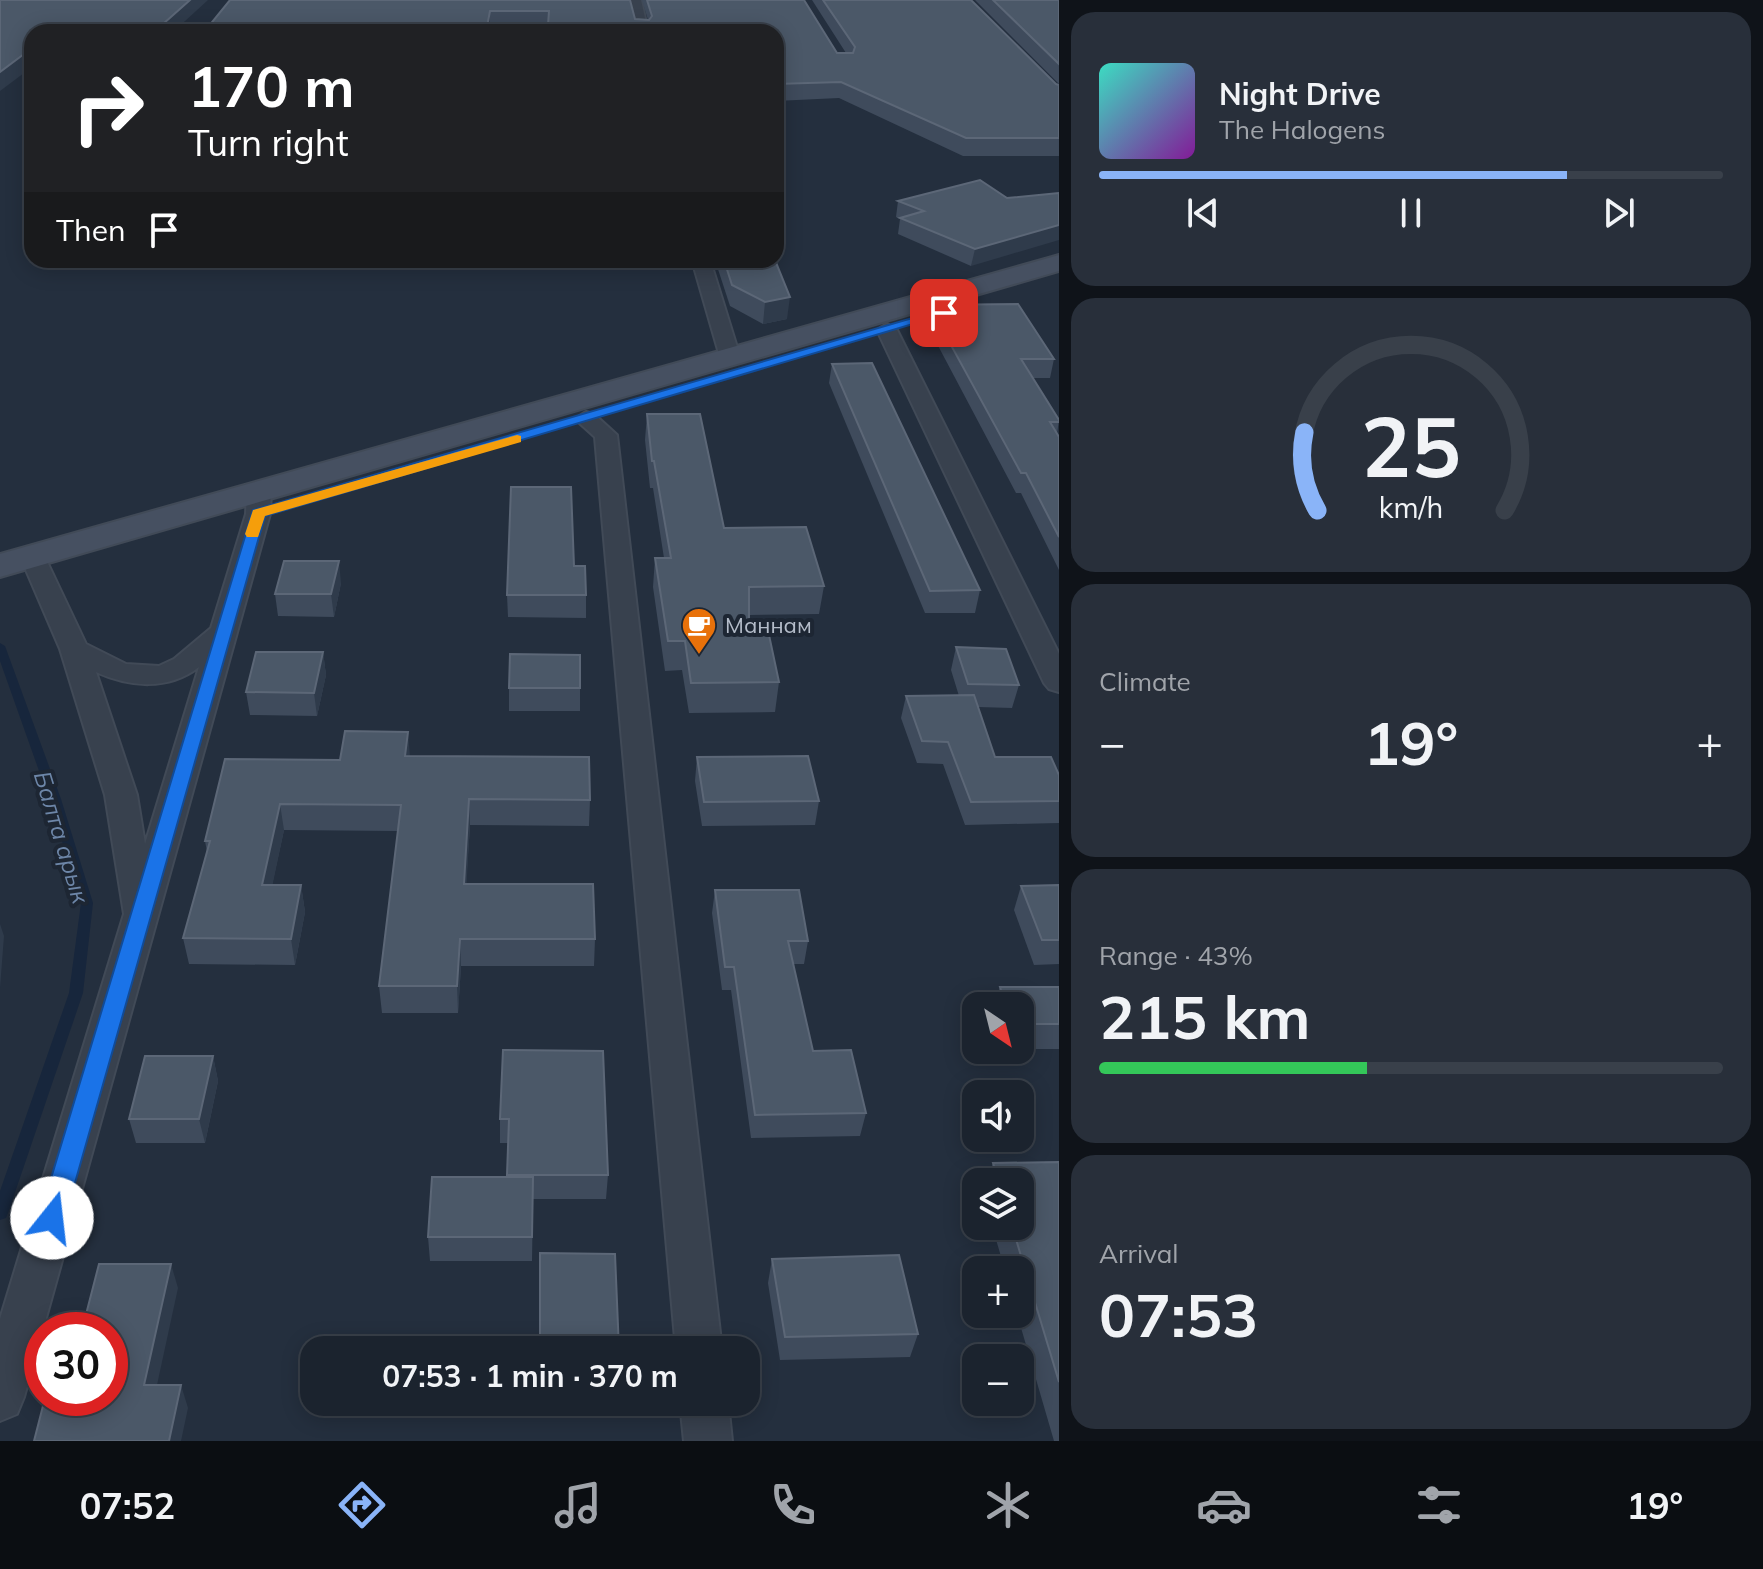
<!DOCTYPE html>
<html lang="en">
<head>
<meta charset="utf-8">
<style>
  :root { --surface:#1b232e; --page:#282f3a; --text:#f1f3f6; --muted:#a0a4aa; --line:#39404a; --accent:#8ab4f8 }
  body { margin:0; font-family:Mulish,sans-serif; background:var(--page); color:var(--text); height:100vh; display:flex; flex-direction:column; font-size:30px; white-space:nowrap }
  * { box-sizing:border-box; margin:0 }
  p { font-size:26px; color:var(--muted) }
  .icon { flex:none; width:44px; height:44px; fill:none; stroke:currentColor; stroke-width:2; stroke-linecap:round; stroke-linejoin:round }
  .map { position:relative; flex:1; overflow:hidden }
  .side { display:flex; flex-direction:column; gap:12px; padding:12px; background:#0f1319; width:704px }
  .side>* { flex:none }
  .top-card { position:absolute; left:24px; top:24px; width:760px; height:244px; border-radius:24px; box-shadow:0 4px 20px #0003,0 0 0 2px var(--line); background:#202124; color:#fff; overflow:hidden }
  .needle { width:52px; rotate:145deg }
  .buttons { position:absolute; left:962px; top:992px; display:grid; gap:16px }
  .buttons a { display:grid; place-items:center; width:72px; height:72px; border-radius:16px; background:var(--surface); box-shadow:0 4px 20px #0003,0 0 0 2px var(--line); font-size:40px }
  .speed { position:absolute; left:24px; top:1312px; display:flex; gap:16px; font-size:40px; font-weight:700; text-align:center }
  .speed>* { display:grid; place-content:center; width:104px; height:104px; border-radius:50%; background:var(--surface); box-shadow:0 4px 20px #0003,0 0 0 2px var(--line); line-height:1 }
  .speed .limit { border:12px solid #d22; background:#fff; color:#111 }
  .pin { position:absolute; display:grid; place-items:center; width:68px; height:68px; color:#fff; margin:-34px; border-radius:16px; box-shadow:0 4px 12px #0006 }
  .me { position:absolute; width:88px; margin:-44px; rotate:16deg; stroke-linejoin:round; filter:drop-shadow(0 0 6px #0008) }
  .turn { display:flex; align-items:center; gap:28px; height:168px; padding:0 32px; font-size:36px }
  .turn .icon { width:104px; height:104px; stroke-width:2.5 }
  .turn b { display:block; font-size:56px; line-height:68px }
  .then { display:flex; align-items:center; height:76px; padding:0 32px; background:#0003; gap:16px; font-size:30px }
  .big { font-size:60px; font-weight:700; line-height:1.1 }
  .side .widget { flex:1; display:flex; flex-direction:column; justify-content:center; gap:12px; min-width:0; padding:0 28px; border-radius:24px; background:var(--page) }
  .side .dial { align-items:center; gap:0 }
  .dial svg { height:208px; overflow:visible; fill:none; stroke:var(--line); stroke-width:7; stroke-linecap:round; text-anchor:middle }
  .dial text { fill:var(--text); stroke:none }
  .song { display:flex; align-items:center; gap:24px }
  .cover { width:96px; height:96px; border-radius:12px; background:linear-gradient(135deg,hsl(170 70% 55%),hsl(290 70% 35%)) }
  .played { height:8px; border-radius:4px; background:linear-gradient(90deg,var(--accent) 75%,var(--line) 75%) }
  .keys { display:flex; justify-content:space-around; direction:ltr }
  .heat { display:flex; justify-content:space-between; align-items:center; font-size:44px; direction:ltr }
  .charge { height:12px; border-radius:6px; background:linear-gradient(90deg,#34c759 43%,var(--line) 0) }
  .trip { position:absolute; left:300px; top:1336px; width:460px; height:80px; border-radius:24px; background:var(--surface); box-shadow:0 4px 20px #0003,0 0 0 2px var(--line); font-weight:700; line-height:80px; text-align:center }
  .tab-bar { display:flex; height:128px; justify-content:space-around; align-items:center; background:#0b0e12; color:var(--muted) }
  .tab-bar .icon { width:56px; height:56px }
  .tab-bar .on { color:var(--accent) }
  .tab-bar b { font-size:36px; color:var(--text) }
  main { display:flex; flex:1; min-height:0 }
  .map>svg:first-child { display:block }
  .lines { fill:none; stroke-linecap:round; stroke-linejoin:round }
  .stream { fill:#17263c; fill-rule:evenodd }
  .street-casing { stroke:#414a57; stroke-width:4 }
  .secondary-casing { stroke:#414a57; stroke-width:4 }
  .street { fill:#38414e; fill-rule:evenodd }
  .secondary { fill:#465061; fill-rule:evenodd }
  .wall { fill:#3f4b5c }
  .shaded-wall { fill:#2f3b4b }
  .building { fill:#4b5868; stroke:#5c6777; stroke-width:2 }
  .route { fill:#1a73e8; stroke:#114b97; stroke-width:2 }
  .slow { fill:#f59e0b }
  .labels { text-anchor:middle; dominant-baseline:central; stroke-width:8; stroke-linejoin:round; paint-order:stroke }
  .poi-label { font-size:22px; fill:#b4bcc9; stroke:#1d2633; text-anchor:start }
  .water-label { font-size:24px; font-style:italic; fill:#6d86a8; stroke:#1d2633 }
</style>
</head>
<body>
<main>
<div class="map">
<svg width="1059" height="1441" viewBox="0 0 1059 1441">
  <rect width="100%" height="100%" fill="#242f3e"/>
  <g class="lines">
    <path class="stream" d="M 0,643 L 5,646 L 61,799 L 93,903 L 83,993 L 8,1213 L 6,1218 L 0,1220 L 0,1191 L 69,993 L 81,903 L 49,799 L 0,661 Z"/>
    <g class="street-casing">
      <g id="street">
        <path d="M 629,0 L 641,0 L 648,32 L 636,32 Z"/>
        <path d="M 692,260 L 710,260 L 740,357 L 737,361 L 723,361 L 720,357 Z"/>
        <path d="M 887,324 L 897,330 L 1059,654 L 1059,692 L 1049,689 L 1044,683 L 877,330 Z"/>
        <path d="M 586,412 L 594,414 L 617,435 L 722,1350 L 676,1350 L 595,437 L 575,419 Z"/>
        <path d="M 259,483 L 268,485 L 271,490 L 270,514 L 24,1397 L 17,1414 L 0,1421 L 0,1319 L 124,914 L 105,795 L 60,649 L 20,556 L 24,551 L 42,551 L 86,644 L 126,664 L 159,666 L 174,659 L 211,628 L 246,514 L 247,490 L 250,485 ZM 199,667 L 145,844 L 137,795 L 96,672 C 129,687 168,691 199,667 Z"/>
        <path d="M 680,1402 L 728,1402 L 732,1441 L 684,1441 Z"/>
      </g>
    </g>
    <g class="secondary-casing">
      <path id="secondary" d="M 1059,255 L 1059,271 L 0,577 L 0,554 Z"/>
    </g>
    <use href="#street" class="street"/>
    <use href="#secondary" class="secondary"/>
  </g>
  <g class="wall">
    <path d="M 230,0 L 630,0 L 635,19 L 648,20 L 642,0 L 804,0 L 837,53 L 846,53 L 812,0 L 971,0 L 1056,84 L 1059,85 L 1059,156 L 963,156 L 839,98 L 776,101 L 776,32 L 548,32 L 548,26 L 491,26 Z"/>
    <path d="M 975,0 L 1059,0 L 1059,84 Z"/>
    <path d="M 1007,198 L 971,266 L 898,234 L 900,219 L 896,217 L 898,201 Z"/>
    <rect x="448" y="260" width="108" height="3"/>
    <path d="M 715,260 L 775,260 L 787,319 L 763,324 L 730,306 Z"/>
    <path d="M 929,305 L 1054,359 L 1050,378 L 1032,378 L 1059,420 L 1057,434 L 1059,437 L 1059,570 L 1021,493 L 1016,493 L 926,323 Z"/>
    <path d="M 832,364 L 980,590 L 975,613 L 925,613 L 829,383 Z"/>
    <path d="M 647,414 L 724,528 L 824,586 L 819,614 L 749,615 L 749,635 L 779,682 L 775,712 L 689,713 L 682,670 L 665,671 L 653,587 L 655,558 L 664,558 L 653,488 L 650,488 L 645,440 Z"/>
    <path d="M 574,566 L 586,595 L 586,618 L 508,617 L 507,595 Z"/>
    <path d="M 341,583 L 334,617 L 278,616 L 275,594 Z"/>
    <path d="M 956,647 L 1019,685 L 1012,708 L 978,707 L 995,757 L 1059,775 L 1059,823 L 965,825 L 943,764 L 917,763 L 901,718 L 906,696 L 959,696 L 951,670 Z"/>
    <path d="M 323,652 L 326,675 L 317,716 L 250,715 L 246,692 Z"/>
    <rect x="509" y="688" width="71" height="23"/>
    <path d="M 410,756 L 590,800 L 589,826 L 470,825 L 466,884 L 595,939 L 594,966 L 461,966 L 458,1013 L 382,1013 L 379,986 L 398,831 L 284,830 L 272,885 L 301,885 L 305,912 L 295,965 L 189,964 L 183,938 L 207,852 L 205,841 L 340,760 Z"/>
    <path d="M 697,757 L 819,801 L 815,825 L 702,826 L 695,781 Z"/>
    <path d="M 1059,885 L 1059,964 L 1034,965 L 1014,910 L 1021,886 Z"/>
    <path d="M 715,890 L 808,941 L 804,964 L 793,964 L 813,1051 L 866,1113 L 860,1136 L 751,1138 L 731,990 L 722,990 L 712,913 Z"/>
    <path d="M 1000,987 L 1059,987 L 1059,1049 L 1020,1049 L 1020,1006 L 994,1006 Z"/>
    <path d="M 503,1050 L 608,1175 L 606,1199 L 533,1199 L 532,1261 L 430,1261 L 428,1237 L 507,1177 L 508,1143 L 500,1143 L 500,1119 Z"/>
    <path d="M 213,1056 L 218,1081 L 205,1143 L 136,1143 L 129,1119 Z"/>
    <path d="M 1059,1162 L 1059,1441 L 1054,1441 L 1017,1314 L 1020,1314 L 1020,1270 L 1005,1270 L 992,1226 L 1020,1226 L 1020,1182 L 986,1182 L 993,1163 Z"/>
    <path d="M 772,1259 L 918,1334 L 910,1357 L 780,1360 L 768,1283 Z"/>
  </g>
  <g class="shaded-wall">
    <path d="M 190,0 L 208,0 L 173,32 L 154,32 Z"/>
    <path d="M 490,11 L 489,32 L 486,32 Z"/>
    <path d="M 32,48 L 32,67 L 0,91 L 0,72 Z"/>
    <path d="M 1059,225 L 1059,240 L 971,266 L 975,249 Z"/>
    <path d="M 790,297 L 787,319 L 763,324 L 765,302 Z"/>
    <path d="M 339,561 L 341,583 L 334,617 L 331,594 Z"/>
    <path d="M 323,652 L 326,675 L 317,716 L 314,693 Z"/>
    <path d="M 408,732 L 410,757 L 405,756 Z"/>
    <path d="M 469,799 L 470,825 L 465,910 L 464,884 Z"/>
    <path d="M 280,804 L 284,830 L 267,911 L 262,885 Z"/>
    <path d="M 301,885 L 305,912 L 295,965 L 291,939 Z"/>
    <path d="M 0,924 L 4,936 L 0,988 Z"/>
    <path d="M 460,939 L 461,966 L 458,1013 L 457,986 Z"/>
    <path d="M 213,1056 L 218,1081 L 205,1143 L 199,1119 Z"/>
    <path d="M 171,1264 L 178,1288 L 152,1408 L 144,1385 Z"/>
    <path d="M 181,1385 L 188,1408 L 181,1441 L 169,1441 Z"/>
  </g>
  <g class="building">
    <path d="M 0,0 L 190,0 L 154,32 L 32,32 L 32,48 L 0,72 Z"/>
    <path d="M 230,0 L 630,0 L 635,19 L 649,20 L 652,16 L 647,0 L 804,0 L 837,53 L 853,53 L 855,47 L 823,0 L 971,0 L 1056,84 L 1059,85 L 1059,138 L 966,138 L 841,82 L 776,84 L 776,32 L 593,32 L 593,25 L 548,25 L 549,11 L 490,11 L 486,32 L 204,32 Z"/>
    <path d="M 993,0 L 1059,0 L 1059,64 Z"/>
    <path d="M 980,180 L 1007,198 L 1059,193 L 1059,225 L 975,249 L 900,218 L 924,211 L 898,201 Z"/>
    <path d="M 724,260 L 775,260 L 790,297 L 765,302 L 732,285 Z"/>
    <path d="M 1018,304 L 1054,359 L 1021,359 L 1059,420 L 1059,422 L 1050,422 L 1059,437 L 1059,537 L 1026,473 L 1021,473 L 929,305 Z"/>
    <path d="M 872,363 L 980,590 L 930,591 L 832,364 Z"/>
    <path d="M 647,414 L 700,414 L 724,528 L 806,527 L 824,586 L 749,587 L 749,635 L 769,635 L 779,682 L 691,683 L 685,641 L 668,641 L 655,558 L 671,558 L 654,461 L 652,461 Z"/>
    <path d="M 511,487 L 571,487 L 574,566 L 585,566 L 586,595 L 507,595 Z"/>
    <path d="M 284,561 L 339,561 L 331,594 L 275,594 Z"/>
    <path d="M 956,647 L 1006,649 L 1019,685 L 968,684 Z"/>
    <path d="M 256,652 L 323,652 L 314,693 L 246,692 Z"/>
    <path d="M 510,654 L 580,655 L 580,688 L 509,688 Z"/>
    <path d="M 974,695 L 995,757 L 1051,757 L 1059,775 L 1059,801 L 971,802 L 948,742 L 922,741 L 906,696 Z"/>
    <path d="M 345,731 L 408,732 L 405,756 L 589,757 L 590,800 L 469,799 L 464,884 L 593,884 L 595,939 L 460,939 L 457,986 L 379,986 L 401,805 L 280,804 L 262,885 L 301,885 L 291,939 L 183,938 L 210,841 L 205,841 L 225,759 L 340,760 Z"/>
    <path d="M 808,756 L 819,801 L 704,802 L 697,757 Z"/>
    <path d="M 1059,885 L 1059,940 L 1042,940 L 1021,886 Z"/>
    <path d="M 715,890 L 799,890 L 808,941 L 788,941 L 813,1051 L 851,1050 L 866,1113 L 755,1115 L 734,967 L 725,967 Z"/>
    <path d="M 1000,987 L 1059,987 L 1059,1024 L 1020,1024 L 1020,1006 L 1006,1006 Z"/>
    <path d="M 503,1050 L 603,1051 L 608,1175 L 507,1175 L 509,1119 L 500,1119 Z"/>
    <path d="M 145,1056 L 213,1056 L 199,1119 L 129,1119 Z"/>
    <path d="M 1059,1162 L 1059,1382 L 1012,1226 L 1020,1226 L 1020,1182 L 999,1182 L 993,1163 Z"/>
    <path d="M 432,1177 L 533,1177 L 532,1237 L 428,1237 Z"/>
    <path d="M 540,1253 L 615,1254 L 619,1350 L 540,1350 Z"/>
    <path d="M 899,1255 L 918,1334 L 785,1337 L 772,1259 Z"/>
    <path d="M 99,1264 L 171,1264 L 144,1385 L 181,1385 L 169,1441 L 34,1441 L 45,1398 L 110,1398 L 110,1330 L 82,1330 Z"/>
  </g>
  <path class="route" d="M 940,310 L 950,313 L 265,516 L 65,1218 L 61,1226 L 52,1229 L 43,1226 L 39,1218 L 253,510 Z"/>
  <path class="slow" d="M 517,435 L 521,436 L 521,442 L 265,516 L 258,537 L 247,537 L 245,534 L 253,510 Z"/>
  <defs>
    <g id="cafe-pin" transform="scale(1.8)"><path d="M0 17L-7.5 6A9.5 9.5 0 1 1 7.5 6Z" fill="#e8710a" stroke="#1d2633"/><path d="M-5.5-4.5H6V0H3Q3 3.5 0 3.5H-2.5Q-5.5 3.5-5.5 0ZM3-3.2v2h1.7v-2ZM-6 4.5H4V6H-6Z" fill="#fff"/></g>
  </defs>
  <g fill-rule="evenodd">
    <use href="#cafe-pin" x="699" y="625"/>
  </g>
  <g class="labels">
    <g class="poi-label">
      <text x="725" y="625">Маннам</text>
    </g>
    <g class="water-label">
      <text transform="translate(62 837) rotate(73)">Балта арык</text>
    </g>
  </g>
</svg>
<div class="buttons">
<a><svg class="needle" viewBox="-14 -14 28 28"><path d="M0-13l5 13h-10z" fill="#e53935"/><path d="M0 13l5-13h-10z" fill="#a0a4aa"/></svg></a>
<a><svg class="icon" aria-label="sound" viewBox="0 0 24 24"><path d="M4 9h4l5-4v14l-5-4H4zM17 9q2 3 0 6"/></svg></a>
<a><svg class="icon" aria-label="layers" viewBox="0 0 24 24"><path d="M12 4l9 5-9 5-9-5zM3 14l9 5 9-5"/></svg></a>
<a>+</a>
<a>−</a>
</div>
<div class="speed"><div class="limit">30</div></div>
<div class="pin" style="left:944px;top:313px;background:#d93025"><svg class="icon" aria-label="arrive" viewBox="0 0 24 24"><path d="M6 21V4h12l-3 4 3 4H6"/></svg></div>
<svg class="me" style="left:52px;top:1218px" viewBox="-20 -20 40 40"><circle r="19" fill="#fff"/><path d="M0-13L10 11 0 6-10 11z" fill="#1a73e8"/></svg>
<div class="trip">07:53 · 1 min · 370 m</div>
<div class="top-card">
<div class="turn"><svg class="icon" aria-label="right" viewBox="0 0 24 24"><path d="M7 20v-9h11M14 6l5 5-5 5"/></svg><div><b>170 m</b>Turn right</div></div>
<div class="then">Then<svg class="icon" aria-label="arrive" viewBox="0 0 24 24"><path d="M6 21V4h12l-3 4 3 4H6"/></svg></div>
</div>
</div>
<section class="side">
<div class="widget">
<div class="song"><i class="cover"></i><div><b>Night Drive</b><p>The Halogens</p></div></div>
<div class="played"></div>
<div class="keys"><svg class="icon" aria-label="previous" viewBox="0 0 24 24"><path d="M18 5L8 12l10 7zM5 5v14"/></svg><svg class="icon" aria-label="pause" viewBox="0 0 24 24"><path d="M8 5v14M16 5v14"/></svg><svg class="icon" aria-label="next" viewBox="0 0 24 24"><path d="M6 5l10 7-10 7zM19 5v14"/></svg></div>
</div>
<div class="widget dial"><svg viewBox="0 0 100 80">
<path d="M14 69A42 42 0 1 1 86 69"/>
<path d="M14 69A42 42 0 0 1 9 39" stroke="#8ab4f8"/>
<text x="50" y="56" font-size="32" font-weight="700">25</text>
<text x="50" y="72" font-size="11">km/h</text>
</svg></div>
<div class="widget"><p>Climate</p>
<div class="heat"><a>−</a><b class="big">19°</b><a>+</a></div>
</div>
<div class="widget"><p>Range · 43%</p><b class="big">215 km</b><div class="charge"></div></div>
<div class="widget"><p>Arrival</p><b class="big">07:53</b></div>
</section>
</main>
<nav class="tab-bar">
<b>07:52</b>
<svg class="icon on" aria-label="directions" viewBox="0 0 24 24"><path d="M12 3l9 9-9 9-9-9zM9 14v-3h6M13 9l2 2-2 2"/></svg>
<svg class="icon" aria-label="music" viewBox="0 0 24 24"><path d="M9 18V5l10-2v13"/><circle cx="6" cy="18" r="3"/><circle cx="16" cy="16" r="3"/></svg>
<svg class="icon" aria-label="phone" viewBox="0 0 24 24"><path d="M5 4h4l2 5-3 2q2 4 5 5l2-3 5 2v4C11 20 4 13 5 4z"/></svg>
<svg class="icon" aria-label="climate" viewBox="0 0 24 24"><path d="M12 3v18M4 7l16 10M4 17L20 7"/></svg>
<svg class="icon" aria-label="car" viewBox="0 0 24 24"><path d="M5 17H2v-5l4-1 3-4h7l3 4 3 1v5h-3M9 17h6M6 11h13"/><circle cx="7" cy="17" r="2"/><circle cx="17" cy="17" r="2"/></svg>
<svg class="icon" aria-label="filters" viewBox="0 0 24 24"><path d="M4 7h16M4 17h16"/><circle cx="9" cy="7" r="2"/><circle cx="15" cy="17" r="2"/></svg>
<b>19°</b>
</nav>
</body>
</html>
